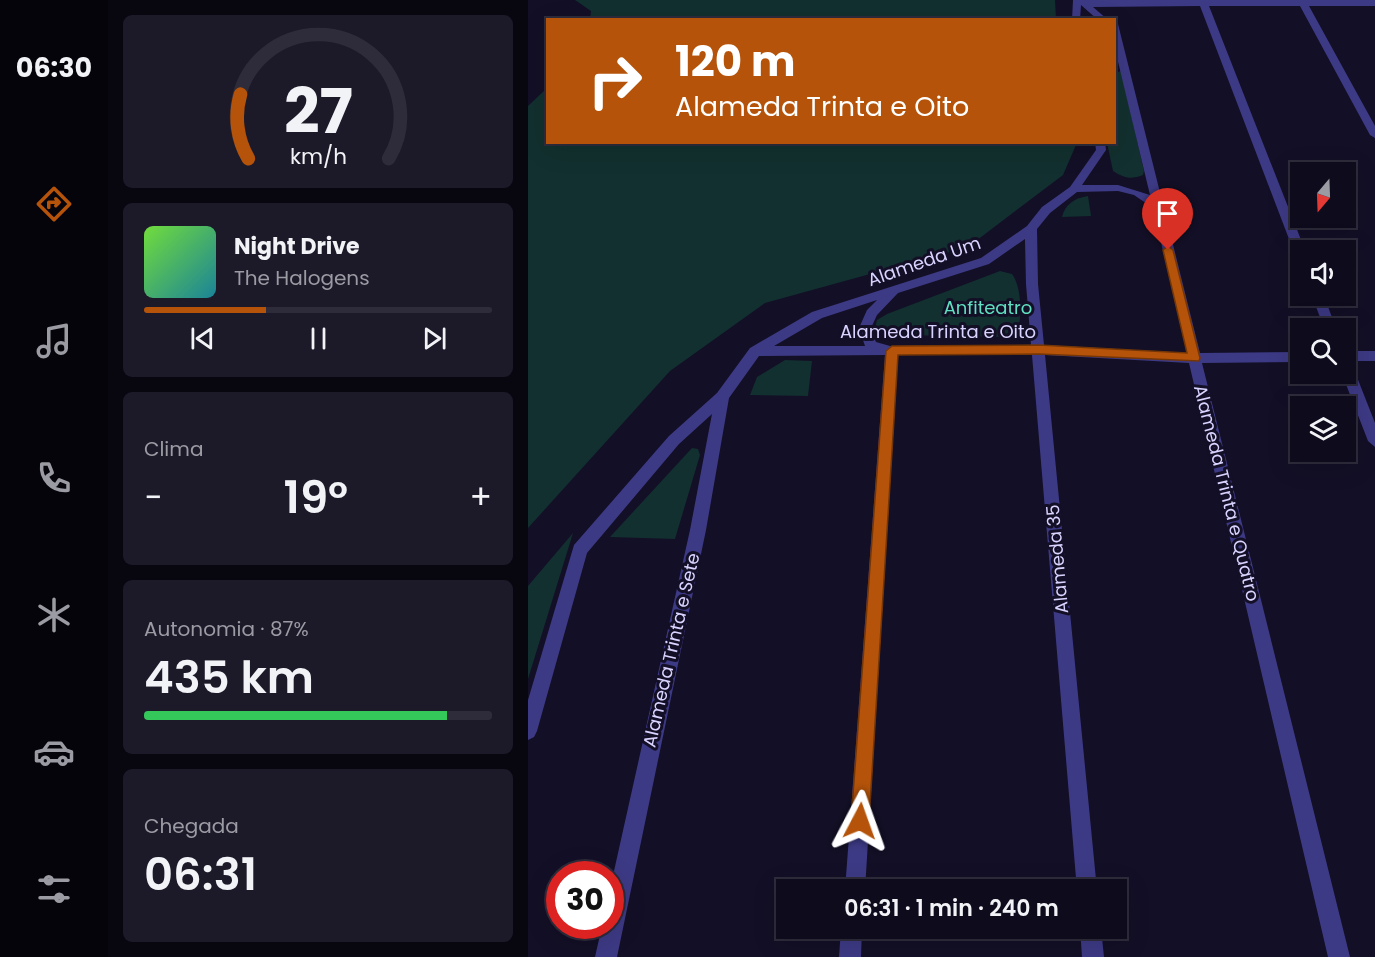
<!DOCTYPE html>
<html lang="pt">
<head>
<meta charset="utf-8">
<style>
  :root { --surface:#0e0b1c; --page:#1c1929; --text:#f1f3f6; --muted:#9b9ba3; --line:#2e2b3b; --accent:#b45309 }
  body { margin:0; font-family:Poppins,sans-serif; background:var(--page); color:var(--text); height:100vh; display:flex; flex-direction:column; font-size:22px; white-space:nowrap }
  * { box-sizing:border-box; margin:0 }
  p { font-size:20px; color:var(--muted) }
  .icon { flex:none; width:33px; height:33px; fill:none; stroke:currentColor; stroke-width:2; stroke-linecap:round; stroke-linejoin:round }
  .map { position:relative; flex:1; overflow:hidden }
  .sheet { display:flex; flex-direction:column; gap:15px; padding:15px; background:#08060f; width:420px }
  .sheet>* { flex:none }
  .top-card { position:absolute; left:18px; top:18px; width:570px; height:126px; border-radius:0px; box-shadow:0 6px 24px #0002,0 0 0 2px var(--line); background:#b45309; color:#fff; overflow:hidden }
  .needle { width:39px; rotate:199deg }
  .fabs { position:absolute; left:762px; top:162px; display:grid; gap:12px }
  .fabs a { display:grid; place-items:center; width:66px; height:66px; border-radius:0px; background:var(--surface); box-shadow:0 6px 24px #0002,0 0 0 2px var(--line); font-size:30px }
  .speed { position:absolute; left:18px; top:861px; display:flex; gap:12px; font-size:30px; font-weight:700; text-align:center }
  .speed>* { display:grid; place-content:center; width:78px; height:78px; border-radius:50%; background:var(--surface); box-shadow:0 6px 24px #0002,0 0 0 2px var(--line); line-height:1 }
  .speed .limit { border:9px solid #d22; background:#fff; color:#111 }
  .pin { position:absolute; display:grid; place-items:center; width:51px; height:51px; color:#fff; margin:-62px -26px; border-radius:50% 50% 50% 0; rotate:-45deg; box-shadow:0 0 6px #0007 }
  .pin .icon { rotate:45deg }
  .me { position:absolute; width:66px; margin:-33px; rotate:4deg; stroke-linejoin:round; filter:drop-shadow(0 0 4px #0008) }
  .turn { display:flex; align-items:center; gap:21px; height:126px; padding:0 30px; font-size:27px }
  .turn .icon { width:78px; height:78px; stroke-width:2.5 }
  .turn b { display:block; font-size:42px; line-height:51px }
  .big { font-size:45px; font-weight:600; line-height:1.1 }
  .sheet .tile { flex:1; display:flex; flex-direction:column; justify-content:center; gap:9px; min-width:0; padding:0 21px; border-radius:9px; background:var(--page) }
  .sheet .dial { align-items:center; gap:0 }
  .dial svg { height:156px; overflow:visible; fill:none; stroke:var(--line); stroke-width:7; stroke-linecap:round; text-anchor:middle }
  .dial text { fill:var(--text); stroke:none }
  .song { display:flex; align-items:center; gap:18px }
  .cover { width:72px; height:72px; border-radius:9px; background:linear-gradient(135deg,hsl(100 70% 55%),hsl(190 70% 35%)) }
  .played { height:6px; border-radius:3px; background:linear-gradient(90deg,var(--accent) 35%,var(--line) 35%) }
  .keys { display:flex; justify-content:space-around; direction:ltr }
  .heat { display:flex; justify-content:space-between; align-items:center; font-size:33px; direction:ltr }
  .charge { height:9px; border-radius:4px; background:linear-gradient(90deg,#34c759 87%,var(--line) 0) }
  .trip { position:absolute; left:248px; top:879px; width:351px; height:60px; border-radius:0px; background:var(--surface); box-shadow:0 6px 24px #0002,0 0 0 2px var(--line); font-weight:600; line-height:60px; text-align:center }
  main { display:flex; flex:1; min-height:0 }
  .menu { display:flex; flex-direction:column; width:108px; justify-content:space-around; align-items:center; background:#06040b; color:var(--muted) }
  .menu .icon { width:42px; height:42px }
  .menu .selected { color:var(--accent) }
  .menu b { font-size:27px; color:var(--text) }
  .map>svg:first-child { display:block }
  .green { fill:#12302f }
  .lines { fill:none; stroke-linecap:round; stroke-linejoin:round }
  .street { fill:#3d3a85; fill-rule:evenodd }
  .route { fill:#b45309; stroke:#753606; stroke-width:1.5 }
  .labels { text-anchor:middle; dominant-baseline:central; stroke-width:6; stroke-linejoin:round; paint-order:stroke }
  .street-label { font-size:18px; fill:#d9d4ff; stroke:#130f26 }
  .park-label { font-size:18px; fill:#5fe0c0; stroke:#130f26 }
</style>
</head>
<body>
<main>
<nav class="menu">
<b>06:30</b>
<svg class="icon selected" aria-label="directions" viewBox="0 0 24 24"><path d="M12 3l9 9-9 9-9-9zM9 14v-3h6M13 9l2 2-2 2"/></svg>
<svg class="icon" aria-label="music" viewBox="0 0 24 24"><path d="M9 18V5l10-2v13"/><circle cx="6" cy="18" r="3"/><circle cx="16" cy="16" r="3"/></svg>
<svg class="icon" aria-label="phone" viewBox="0 0 24 24"><path d="M5 4h4l2 5-3 2q2 4 5 5l2-3 5 2v4C11 20 4 13 5 4z"/></svg>
<svg class="icon" aria-label="climate" viewBox="0 0 24 24"><path d="M12 3v18M4 7l16 10M4 17L20 7"/></svg>
<svg class="icon" aria-label="car" viewBox="0 0 24 24"><path d="M5 17H2v-5l4-1 3-4h7l3 4 3 1v5h-3M9 17h6M6 11h13"/><circle cx="7" cy="17" r="2"/><circle cx="17" cy="17" r="2"/></svg>
<svg class="icon" aria-label="filters" viewBox="0 0 24 24"><path d="M4 7h16M4 17h16"/><circle cx="9" cy="7" r="2"/><circle cx="15" cy="17" r="2"/></svg>
</nav>
<section class="sheet">
<div class="tile dial"><svg viewBox="0 0 100 80">
<path d="M14 69A42 42 0 1 1 86 69"/>
<path d="M14 69A42 42 0 0 1 10 36" stroke="#b45309"/>
<text x="50" y="56" font-size="32" font-weight="700">27</text>
<text x="50" y="72" font-size="11">km/h</text>
</svg></div>
<div class="tile">
<div class="song"><i class="cover"></i><div><b>Night Drive</b><p>The Halogens</p></div></div>
<div class="played"></div>
<div class="keys"><svg class="icon" aria-label="previous" viewBox="0 0 24 24"><path d="M18 5L8 12l10 7zM5 5v14"/></svg><svg class="icon" aria-label="pause" viewBox="0 0 24 24"><path d="M8 5v14M16 5v14"/></svg><svg class="icon" aria-label="next" viewBox="0 0 24 24"><path d="M6 5l10 7-10 7zM19 5v14"/></svg></div>
</div>
<div class="tile"><p>Clima</p>
<div class="heat"><a>−</a><b class="big">19°</b><a>+</a></div>
</div>
<div class="tile"><p>Autonomia · 87%</p><b class="big">435 km</b><div class="charge"></div></div>
<div class="tile"><p>Chegada</p><b class="big">06:31</b></div>
</section>
<div class="map">
<svg width="847" height="957" viewBox="0 0 847 957">
  <rect width="100%" height="100%" fill="#130f26"/>
  <g class="green">
    <path d="M 47,0 L 527,0 L 528,19 L 62,20 L 63,11 Z"/>
    <path d="M 593,71 L 616,171 L 615,175 C 603,180 596,178 585,171 L 579,143 L 586,142 L 587,73 Z"/>
    <path d="M 19,88 L 20,142 L 548,142 L 548,145 L 535,175 L 440,247 L 237,303 L 142,371 L 0,528 L 0,106 Z"/>
    <path d="M 560,196 L 563,216 L 534,217 C 537,204 547,198 560,196 Z"/>
    <path d="M 472,271 L 484,274 C 494,287 494,319 489,334 L 479,337 L 371,335 L 355,334 L 347,328 L 349,320 L 359,314 Z"/>
    <path d="M 257,360 L 284,361 L 280,396 L 222,395 L 229,377 Z"/>
    <path d="M 164,448 L 170,449 L 172,455 L 147,539 L 82,537 Z"/>
    <path d="M 45,533 L 0,679 L 0,586 Z"/>
  </g>
  <g class="lines">
    <g class="street">
      <path d="M 545,0 L 847,0 L 847,6 L 781,6 L 847,126 L 847,138 L 842,135 L 772,6 L 681,6 L 777,250 L 772,250 L 772,256 L 766,252 L 672,6 L 565,7 L 580,20 L 570,20 L 553,5 L 552,20 L 544,20 Z"/>
      <path d="M 586,21 L 590,24 L 672,353 L 772,352 L 772,362 L 674,363 L 822,957 L 800,957 L 661,363 L 517,355 L 569,890 L 549,890 L 504,355 L 370,355 L 337,890 L 317,890 L 357,355 L 231,356 L 201,398 L 178,530 L 89,957 L 67,957 L 74,926 L 82,926 L 82,889 L 162,530 L 184,414 L 151,444 L 59,553 L 9,731 L 6,737 L 0,740 L 0,700 L 46,545 L 141,436 L 189,393 L 222,348 L 284,312 L 453,258 L 499,226 L 514,207 L 542,187 L 568,150 L 567,142 L 577,142 L 578,150 L 554,185 L 590,185 L 622,195 L 586,45 ZM 590,191 L 606,195 L 625,208 L 659,353 L 516,345 L 510,284 L 509,229 L 522,213 L 549,192 ZM 497,239 L 498,284 L 503,345 L 362,346 L 348,342 L 343,328 L 349,315 L 370,293 L 461,264 ZM 349,300 L 339,310 L 331,328 L 337,346 L 246,346 L 294,318 Z"/>
      <path d="M 784,296 L 796,296 L 808,328 L 796,328 Z"/>
      <rect x="818" y="351" width="29" height="10"/>
      <path d="M 818,362 L 825,367 L 847,423 L 847,447 L 840,441 L 814,374 L 818,374 Z"/>
      <path d="M 313,928 L 334,928 L 333,957 L 311,957 Z"/>
      <path d="M 552,928 L 573,928 L 576,957 L 554,957 Z"/>
    </g>
  </g>
  <path class="route" d="M 640,246 L 645,250 L 672,358 L 671,361 L 511,354 L 370,355 L 341,821 L 338,827 L 332,830 L 326,827 L 323,821 L 358,351 L 364,346 L 511,345 L 659,353 L 635,250 Z"/>
  <g class="labels">
    <g class="street-label">
      <text transform="translate(396 261) rotate(-19)">Alameda Um</text>
      <text x="410" y="331">Alameda Trinta e Oito</text>
      <text transform="translate(699 493) rotate(76)">Alameda Trinta e Quatro</text>
      <text transform="translate(529 559) rotate(-95)">Alameda 35</text>
      <text transform="translate(143 650) rotate(-77)">Alameda Trinta e Sete</text>
    </g>
    <g class="park-label">
      <text x="460" y="307">Anfiteatro</text>
    </g>
  </g>
</svg>
<div class="fabs">
<a><svg class="needle" viewBox="-14 -14 28 28"><path d="M0-13l5 13h-10z" fill="#e53935"/><path d="M0 13l5-13h-10z" fill="#9b9ba3"/></svg></a>
<a><svg class="icon" aria-label="sound" viewBox="0 0 24 24"><path d="M4 9h4l5-4v14l-5-4H4zM17 9q2 3 0 6"/></svg></a>
<a><svg class="icon" aria-label="search" viewBox="0 0 24 24"><circle cx="10" cy="10" r="6"/><path d="M15 15l6 6"/></svg></a>
<a><svg class="icon" aria-label="layers" viewBox="0 0 24 24"><path d="M12 4l9 5-9 5-9-5zM3 14l9 5 9-5"/></svg></a>
</div>
<div class="speed"><div class="limit">30</div></div>
<div class="pin" style="left:640px;top:250px;background:#d93025"><svg class="icon" aria-label="arrive" viewBox="0 0 24 24"><path d="M6 21V4h12l-3 4 3 4H6"/></svg></div>
<svg class="me" style="left:332px;top:821px" viewBox="-20 -20 40 40"><path d="M0-17L14 15 0 8-14 15z" fill="#b45309" stroke="#fff" stroke-width="4"/></svg>
<div class="trip">06:31 · 1 min · 240 m</div>
<div class="top-card">
<div class="turn"><svg class="icon" aria-label="right" viewBox="0 0 24 24"><path d="M7 20v-9h11M14 6l5 5-5 5"/></svg><div><b>120 m</b>Alameda Trinta e Oito</div></div>
</div>
</div>
</main>
</body>
</html>
